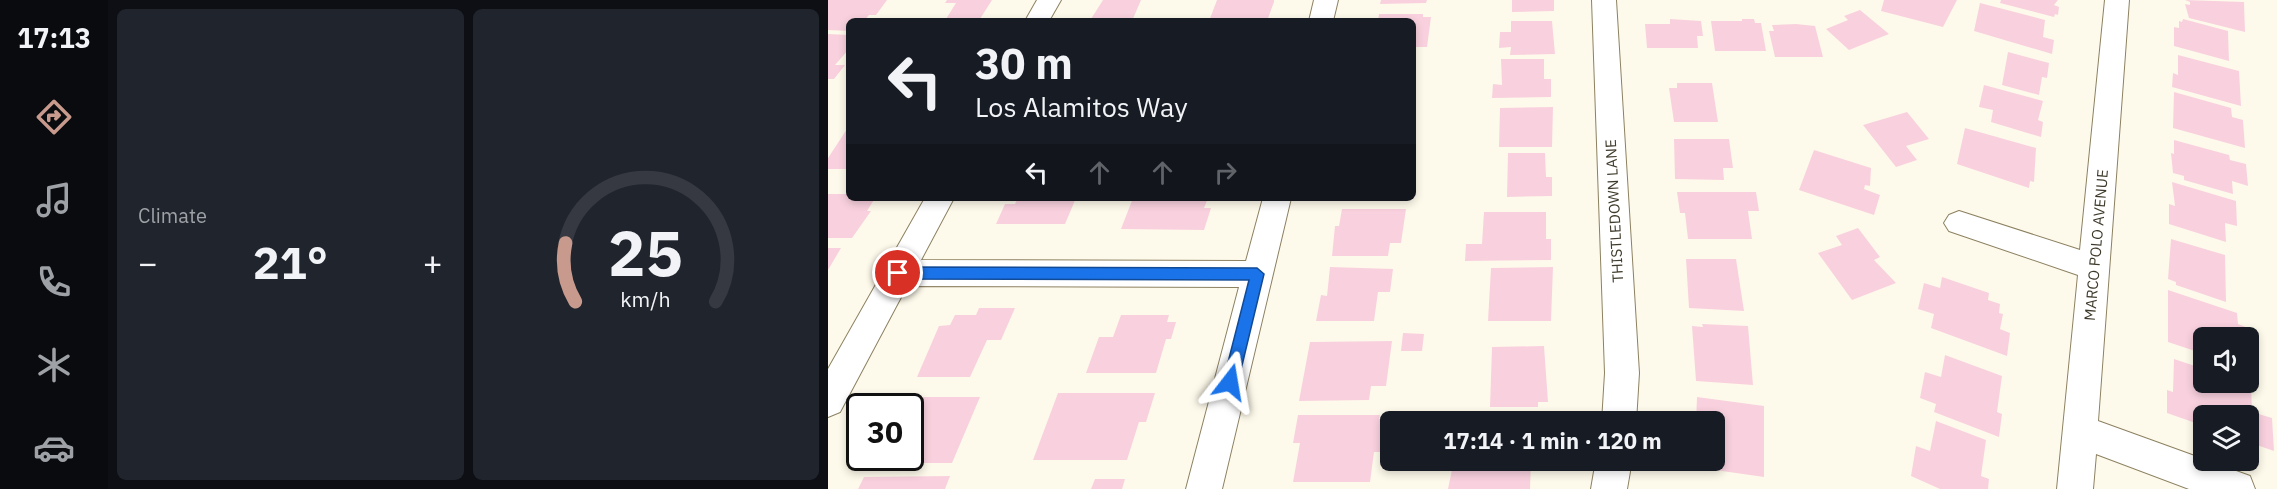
<!DOCTYPE html>
<html lang="en">
<head>
<meta charset="utf-8">
<style>
  :root { --surface:#171b24; --page:#20242c; --text:#f1f3f6; --muted:#9ea1a6; --line:#363941; --accent:#c79a8d }
  body { margin:0; font-family:"IBM Plex Sans",sans-serif; background:var(--page); color:var(--text); height:100vh; display:flex; flex-direction:column; font-size:22px; white-space:nowrap }
  * { box-sizing:border-box; margin:0 }
  p { font-size:20px; color:var(--muted) }
  .icon { flex:none; width:33px; height:33px; fill:none; stroke:currentColor; stroke-width:2; stroke-linecap:round; stroke-linejoin:round }
  .map { position:relative; flex:1; overflow:hidden }
  .sheet { display:flex; flex-direction:column; gap:9px; padding:9px; background:#0d0f14; width:720px }
  .sheet>* { flex:none }
  .hud { position:absolute; left:18px; top:18px; width:570px; height:183px; border-radius:9px; box-shadow:0 3px 9px #0003; background:#171b24; color:var(--text); overflow:hidden }
  .controls { position:absolute; left:1365px; top:327px; display:grid; gap:12px }
  .controls a { display:grid; place-items:center; width:66px; height:66px; border-radius:9px; background:var(--surface); box-shadow:0 3px 9px #0003; font-size:30px }
  .speed { position:absolute; left:18px; top:393px; display:flex; gap:12px; font-size:30px; font-weight:700; text-align:center }
  .speed>* { display:grid; place-content:center; width:78px; height:78px; border-radius:50%; background:var(--surface); box-shadow:0 3px 9px #0003; line-height:1 }
  .speed .limit { border:3px solid #111; border-radius:9px; background:#fff; color:#111 }
  .pin { position:absolute; display:grid; place-items:center; width:51px; height:51px; color:#fff; margin:-26px; border:3px solid #fff; border-radius:50%; box-shadow:0 2px 6px #0007 }
  .me { position:absolute; width:66px; margin:-33px; rotate:14deg; stroke-linejoin:round; filter:drop-shadow(0 0 4px #0008) }
  .turn { display:flex; align-items:center; gap:21px; height:126px; padding:0 30px; font-size:27px }
  .turn .icon { width:78px; height:78px; stroke-width:2.5 }
  .turn b { display:block; font-size:42px; line-height:51px }
  .lanes { display:flex; align-items:center; height:57px; padding:0 30px; background:#0003; justify-content:center; gap:30px; direction:ltr }
  .lanes .off { opacity:.35 }
  .big { font-size:45px; font-weight:800; line-height:1.1 }
  .sheet .card { flex:1; display:flex; flex-direction:column; justify-content:center; gap:9px; min-width:0; padding:0 21px; border-radius:9px; background:var(--page) }
  .sheet .dial { align-items:center; gap:0 }
  .dial svg { height:156px; overflow:visible; fill:none; stroke:var(--line); stroke-width:7; stroke-linecap:round; text-anchor:middle }
  .dial text { fill:var(--text); stroke:none }
  .heat { display:flex; justify-content:space-between; align-items:center; font-size:33px; direction:ltr }
  .sheet .tiles { flex:1; display:grid; gap:9px; grid-template-columns:repeat(2,1fr) }
  .trip { position:absolute; left:552px; top:411px; width:345px; height:60px; border-radius:9px; background:var(--surface); box-shadow:0 3px 9px #0003; font-weight:800; line-height:60px; text-align:center }
  main { display:flex; flex:1; min-height:0 }
  .tabs { display:flex; flex-direction:column; width:108px; justify-content:space-around; align-items:center; background:#090b0e; color:var(--muted) }
  .tabs .icon { width:42px; height:42px }
  .tabs .current { color:var(--accent) }
  .tabs b { font-size:27px; color:var(--text) }
  .map>svg:first-child { display:block }
  .building { fill:#f9d1de }
  .lines { fill:none; stroke-linecap:round; stroke-linejoin:round }
  .street-casing { stroke:#8c8161; stroke-width:2 }
  .street { fill:#fff; fill-rule:evenodd }
  .route { fill:#1a73e8; stroke:#114b97; stroke-width:1.5 }
  .labels { text-anchor:middle; dominant-baseline:central; stroke-width:6; stroke-linejoin:round; paint-order:stroke }
  .street-label { font-size:15px; fill:#3f3b2c; stroke:#fff }
</style>
</head>
<body>
<main>
<nav class="tabs">
<b>17:13</b>
<svg class="icon current" aria-label="directions" viewBox="0 0 24 24"><path d="M12 3l9 9-9 9-9-9zM9 14v-3h6M13 9l2 2-2 2"/></svg>
<svg class="icon" aria-label="music" viewBox="0 0 24 24"><path d="M9 18V5l10-2v13"/><circle cx="6" cy="18" r="3"/><circle cx="16" cy="16" r="3"/></svg>
<svg class="icon" aria-label="phone" viewBox="0 0 24 24"><path d="M5 4h4l2 5-3 2q2 4 5 5l2-3 5 2v4C11 20 4 13 5 4z"/></svg>
<svg class="icon" aria-label="climate" viewBox="0 0 24 24"><path d="M12 3v18M4 7l16 10M4 17L20 7"/></svg>
<svg class="icon" aria-label="car" viewBox="0 0 24 24"><path d="M5 17H2v-5l4-1 3-4h7l3 4 3 1v5h-3M9 17h6M6 11h13"/><circle cx="7" cy="17" r="2"/><circle cx="17" cy="17" r="2"/></svg>
</nav>
<section class="sheet">
<div class="tiles">
<div class="card"><p>Climate</p>
<div class="heat"><a>−</a><b class="big">21°</b><a>+</a></div>
</div>
<div class="card dial"><svg viewBox="0 0 100 80">
<path d="M14 69A42 42 0 1 1 86 69"/>
<path d="M14 69A42 42 0 0 1 9 39" stroke="#c79a8d"/>
<text x="50" y="56" font-size="32" font-weight="700">25</text>
<text x="50" y="72" font-size="11">km/h</text>
</svg></div>
</div>
</section>
<div class="map">
<svg width="1449" height="489" viewBox="0 0 1449 489">
  <rect width="100%" height="100%" fill="#fefaeb"/>
  <g class="building">
    <path d="M 0,0 L 59,0 L 48,15 L 41,15 L 36,21 L 21,21 L 21,31 L 0,30 Z"/>
    <path d="M 119,0 L 164,0 L 152,19 L 118,19 L 128,3 L 117,3 Z"/>
    <path d="M 275,0 L 313,0 L 304,21 L 263,19 Z"/>
    <path d="M 389,0 L 446,0 L 446,2 L 439,21 L 381,21 Z"/>
    <path d="M 553,0 L 599,0 L 598,3 L 552,4 Z"/>
    <path d="M 684,0 L 726,0 L 726,11 L 684,12 Z"/>
    <path d="M 1056,0 L 1129,0 L 1115,27 L 1053,11 Z"/>
    <path d="M 1173,0 L 1230,0 L 1226,5 L 1231,7 L 1230,15 L 1227,14 L 1226,17 L 1172,3 Z"/>
    <path d="M 1357,0 L 1416,2 L 1417,32 L 1361,18 L 1357,4 L 1362,5 L 1362,2 Z"/>
    <path d="M 1152,3 L 1217,20 L 1215,37 L 1226,40 L 1224,54 L 1146,31 Z"/>
    <path d="M 1032,10 L 1061,34 L 1021,50 L 998,29 L 1020,20 L 1016,16 Z"/>
    <path d="M 551,14 L 595,14 L 595,17 L 603,17 L 599,47 L 585,47 L 585,21 L 550,21 Z"/>
    <path d="M 842,19 L 873,21 L 875,36 L 869,36 L 870,48 L 819,48 L 817,24 L 842,24 Z"/>
    <path d="M 914,19 L 926,19 L 927,23 L 933,23 L 938,51 L 887,51 L 883,21 L 914,21 Z"/>
    <path d="M 1355,19 L 1400,31 L 1401,61 L 1346,46 L 1346,27 L 1351,28 L 1351,21 L 1354,22 Z"/>
    <path d="M 683,21 L 724,21 L 727,54 L 682,55 L 683,47 L 671,48 L 672,32 L 683,32 Z"/>
    <path d="M 968,24 L 987,26 L 995,57 L 947,57 L 941,31 L 946,31 L 944,25 Z"/>
    <path d="M 0,34 L 21,35 L 18,42 L 21,42 L 21,49 L 7,65 L 17,65 L 6,79 L 0,79 Z"/>
    <path d="M 1180,52 L 1221,63 L 1219,78 L 1214,77 L 1211,95 L 1174,85 Z"/>
    <path d="M 1350,55 L 1411,71 L 1413,106 L 1344,87 L 1345,73 L 1350,75 Z"/>
    <path d="M 673,59 L 716,59 L 716,79 L 723,79 L 723,97 L 664,98 L 665,84 L 674,85 Z"/>
    <path d="M 849,83 L 884,83 L 890,122 L 846,122 L 841,88 L 849,88 Z"/>
    <path d="M 1156,85 L 1215,101 L 1210,120 L 1215,122 L 1213,137 L 1163,122 L 1165,110 L 1151,107 Z"/>
    <path d="M 1346,92 L 1403,108 L 1404,117 L 1415,120 L 1417,148 L 1345,128 Z"/>
    <path d="M 725,107 L 724,147 L 671,147 L 672,108 Z"/>
    <path d="M 1079,112 L 1101,139 L 1078,146 L 1089,160 L 1068,167 L 1035,125 Z"/>
    <path d="M 21,126 L 21,169 L 0,169 L 0,158 Z"/>
    <path d="M 1137,128 L 1208,148 L 1206,182 L 1202,181 L 1201,188 L 1129,164 Z"/>
    <path d="M 846,139 L 901,139 L 905,168 L 895,168 L 896,180 L 847,179 Z"/>
    <path d="M 1346,140 L 1401,155 L 1402,160 L 1418,164 L 1420,186 L 1404,181 L 1405,194 L 1356,180 L 1356,176 L 1345,173 L 1343,153 L 1346,154 Z"/>
    <path d="M 986,150 L 1043,168 L 1042,186 L 1037,185 L 1036,189 L 1052,195 L 1046,215 L 971,190 Z"/>
    <path d="M 680,153 L 717,153 L 718,177 L 724,177 L 724,196 L 679,197 Z"/>
    <path d="M 1344,182 L 1408,201 L 1409,226 L 1397,223 L 1398,242 L 1341,224 L 1341,204 L 1347,206 Z"/>
    <path d="M 849,192 L 928,192 L 931,211 L 920,211 L 924,239 L 860,239 L 857,213 L 852,213 Z"/>
    <path d="M 0,194 L 21,194 L 21,198 L 47,198 L 39,211 L 43,211 L 24,238 L 0,238 Z"/>
    <path d="M 190,198 L 248,198 L 237,224 L 168,224 L 177,204 L 187,204 Z"/>
    <path d="M 305,198 L 380,198 L 376,208 L 383,208 L 376,230 L 293,229 Z"/>
    <path d="M 514,209 L 578,209 L 573,243 L 562,243 L 560,256 L 504,256 L 507,226 L 511,226 Z"/>
    <path d="M 656,212 L 718,212 L 718,239 L 723,239 L 723,260 L 637,261 L 638,244 L 654,244 Z"/>
    <path d="M 1030,228 L 1052,257 L 1046,260 L 1068,283 L 1024,300 L 990,253 L 1014,245 L 1008,236 Z"/>
    <path d="M 1343,239 L 1397,255 L 1398,302 L 1348,285 L 1348,282 L 1340,279 Z"/>
    <path d="M 0,248 L 13,248 L 0,270 Z"/>
    <path d="M 858,259 L 908,259 L 916,311 L 861,308 Z"/>
    <path d="M 502,267 L 565,269 L 562,292 L 550,292 L 546,321 L 488,321 L 493,295 L 499,296 Z"/>
    <path d="M 725,267 L 723,321 L 660,321 L 663,268 Z"/>
    <path d="M 1114,277 L 1161,293 L 1160,300 L 1172,304 L 1171,313 L 1175,314 L 1172,329 L 1182,333 L 1179,356 L 1103,328 L 1106,314 L 1090,309 L 1096,283 L 1112,288 Z"/>
    <path d="M 1340,290 L 1409,313 L 1410,324 L 1423,329 L 1424,353 L 1420,351 L 1420,338 L 1376,338 L 1376,354 L 1340,342 Z"/>
    <path d="M 151,308 L 187,308 L 173,340 L 159,340 L 142,377 L 89,377 L 111,326 L 122,325 L 127,315 L 148,315 Z"/>
    <path d="M 293,315 L 341,315 L 339,322 L 348,322 L 343,339 L 338,339 L 328,373 L 258,373 L 271,337 L 285,337 Z"/>
    <path d="M 874,324 L 920,326 L 925,385 L 868,381 L 864,326 L 875,327 Z"/>
    <path d="M 575,333 L 596,334 L 594,351 L 573,351 Z"/>
    <path d="M 564,341 L 558,386 L 543,386 L 541,400 L 471,401 L 482,342 Z"/>
    <path d="M 716,346 L 720,402 L 710,402 L 710,407 L 662,407 L 664,347 Z"/>
    <path d="M 1117,355 L 1174,376 L 1169,412 L 1174,414 L 1171,437 L 1106,412 L 1108,404 L 1092,398 L 1097,372 L 1113,377 Z"/>
    <path d="M 1346,359 L 1376,369 L 1376,382 L 1415,382 L 1423,385 L 1424,412 L 1444,418 L 1446,451 L 1420,442 L 1420,416 L 1376,416 L 1376,426 L 1339,413 L 1339,390 L 1345,392 Z"/>
    <path d="M 230,393 L 327,393 L 318,422 L 311,422 L 299,460 L 205,460 Z"/>
    <path d="M 76,397 L 152,397 L 124,463 L 66,463 L 68,458 L 82,458 L 82,432 L 85,427 L 82,427 L 82,406 L 71,406 Z"/>
    <path d="M 869,397 L 936,406 L 936,477 L 866,467 L 866,460 L 886,460 L 886,422 L 868,422 Z"/>
    <path d="M 470,415 L 552,415 L 551,419 L 563,419 L 559,452 L 546,452 L 542,482 L 465,482 L 472,443 L 465,443 Z"/>
    <path d="M 1108,421 L 1158,440 L 1153,476 L 1161,479 L 1160,489 L 1112,489 L 1083,476 L 1088,446 L 1102,451 Z"/>
    <path d="M 626,460 L 703,460 L 702,489 L 620,489 Z"/>
    <path d="M 122,476 L 117,489 L 30,489 L 36,477 Z"/>
    <path d="M 267,479 L 297,479 L 294,489 L 263,489 Z"/>
  </g>
  <g class="lines">
    <g class="street-casing">
      <g id="street">
        <path d="M 209,0 L 233,0 L 221,21 L 197,21 Z"/>
        <path d="M 486,0 L 510,0 L 505,21 L 481,21 Z"/>
        <path d="M 764,0 L 788,0 L 811,373 L 808,422 L 774,422 L 777,373 Z"/>
        <path d="M 1277,0 L 1301,0 L 1270,421 L 1422,476 L 1427,489 L 1361,489 L 1268,454 L 1265,489 L 1229,489 L 1250,275 L 1121,231 L 1116,223 L 1121,215 L 1131,211 L 1252,250 Z"/>
        <path d="M 97,198 L 126,198 L 93,260 L 418,261 L 435,198 L 463,198 L 394,489 L 358,489 L 411,287 L 79,286 L 12,412 L 0,417 L 0,369 Z"/>
        <path d="M 768,460 L 804,460 L 799,489 L 763,489 Z"/>
      </g>
    </g>
    <use href="#street" class="street"/>
  </g>
  <path class="route" d="M 70,267 L 429,268 L 436,274 L 410,382 L 408,387 L 402,389 L 397,387 L 395,382 L 421,280 L 70,279 L 64,273 Z"/>
  <g class="labels">
    <g class="street-label">
      <text transform="translate(786 211) rotate(-93)">THISTLEDOWN LANE</text>
      <text transform="translate(1268 245) rotate(-85)">MARCO POLO AVENUE</text>
    </g>
  </g>
</svg>
<div class="controls">
<a><svg class="icon" aria-label="sound" viewBox="0 0 24 24"><path d="M4 9h4l5-4v14l-5-4H4zM17 9q2 3 0 6"/></svg></a>
<a><svg class="icon" aria-label="layers" viewBox="0 0 24 24"><path d="M12 4l9 5-9 5-9-5zM3 14l9 5 9-5"/></svg></a>
</div>
<div class="speed"><div class="limit">30</div></div>
<div class="pin" style="left:70px;top:273px;background:#d93025"><svg class="icon" aria-label="arrive" viewBox="0 0 24 24"><path d="M6 21V4h12l-3 4 3 4H6"/></svg></div>
<svg class="me" style="left:402px;top:382px" viewBox="-20 -20 40 40"><path d="M0-17L14 15 0 8-14 15z" fill="#1a73e8" stroke="#fff" stroke-width="4"/></svg>
<div class="trip">17:14 · 1 min · 120 m</div>
<div class="hud">
<div class="turn"><svg class="icon" aria-label="left" viewBox="0 0 24 24"><path d="M17 20v-9H6M10 6l-5 5 5 5"/></svg><div><b>30 m</b>Los Alamitos Way</div></div>
<div class="lanes"><svg class="icon" aria-label="left" viewBox="0 0 24 24"><path d="M17 20v-9H6M10 6l-5 5 5 5"/></svg><svg class="icon off" aria-label="ahead" viewBox="0 0 24 24"><path d="M12 20V5M6 11l6-6 6 6"/></svg><svg class="icon off" aria-label="ahead" viewBox="0 0 24 24"><path d="M12 20V5M6 11l6-6 6 6"/></svg><svg class="icon off" aria-label="right" viewBox="0 0 24 24"><path d="M7 20v-9h11M14 6l5 5-5 5"/></svg></div>
</div>
</div>
</main>
</body>
</html>
